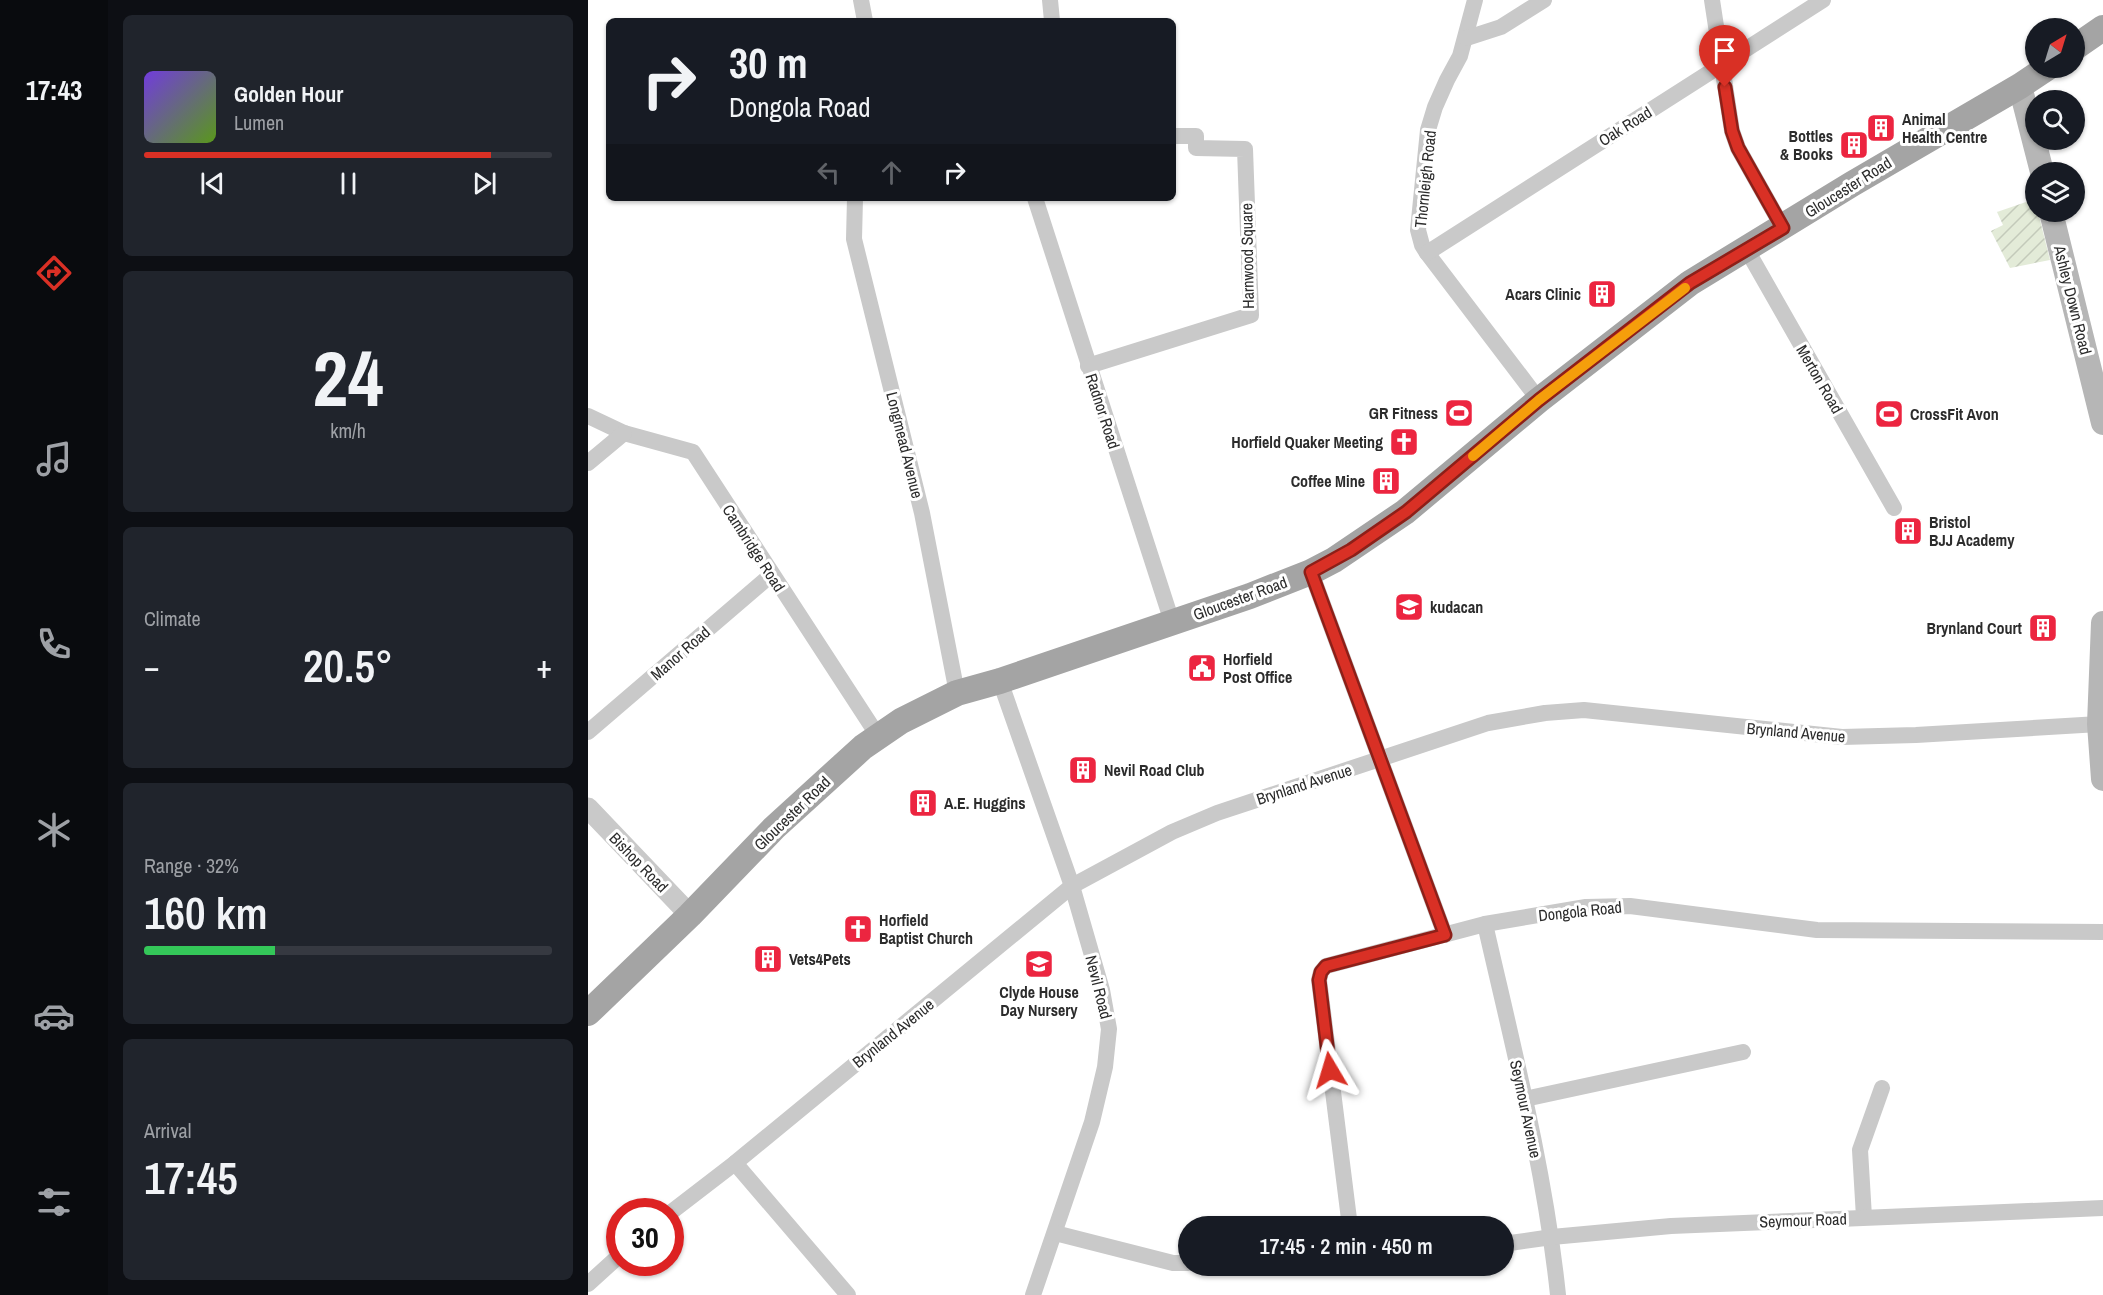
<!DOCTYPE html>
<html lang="en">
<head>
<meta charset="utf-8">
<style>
  :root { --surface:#171b24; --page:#20242c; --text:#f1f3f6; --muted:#9ea1a6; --line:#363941; --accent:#d93025 }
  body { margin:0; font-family:"Archivo Narrow",sans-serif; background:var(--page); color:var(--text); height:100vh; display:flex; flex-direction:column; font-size:22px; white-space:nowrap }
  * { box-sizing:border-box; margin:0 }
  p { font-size:20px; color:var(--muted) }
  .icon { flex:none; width:33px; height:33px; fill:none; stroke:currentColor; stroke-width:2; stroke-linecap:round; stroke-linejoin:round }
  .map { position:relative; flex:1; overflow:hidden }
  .details { display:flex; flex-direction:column; gap:15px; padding:15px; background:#0d0f14; width:480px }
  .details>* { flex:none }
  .top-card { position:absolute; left:18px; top:18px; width:570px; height:183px; border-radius:9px; box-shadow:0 2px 4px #0004; background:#171b24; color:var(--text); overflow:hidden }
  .needle { width:39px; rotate:38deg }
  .tools { position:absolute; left:1437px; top:18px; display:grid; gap:12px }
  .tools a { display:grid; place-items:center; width:60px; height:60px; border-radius:50%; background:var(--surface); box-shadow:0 2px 4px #0004; font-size:30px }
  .speed { position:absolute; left:18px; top:1198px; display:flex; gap:12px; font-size:30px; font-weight:700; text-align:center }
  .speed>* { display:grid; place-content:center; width:78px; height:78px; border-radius:50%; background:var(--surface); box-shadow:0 2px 4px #0004; line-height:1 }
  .speed .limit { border:9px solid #d22; background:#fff; color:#111 }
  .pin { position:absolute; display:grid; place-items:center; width:51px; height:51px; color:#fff; margin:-62px -26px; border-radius:50% 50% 50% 0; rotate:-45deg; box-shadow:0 0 6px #0007 }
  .pin .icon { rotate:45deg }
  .me { position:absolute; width:66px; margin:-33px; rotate:353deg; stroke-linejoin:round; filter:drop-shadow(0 0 4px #0008) }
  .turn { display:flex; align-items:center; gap:21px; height:126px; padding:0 24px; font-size:27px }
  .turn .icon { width:78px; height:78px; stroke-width:2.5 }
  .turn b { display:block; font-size:42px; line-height:51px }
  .lanes { display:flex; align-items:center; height:57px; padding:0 24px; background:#0003; justify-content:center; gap:30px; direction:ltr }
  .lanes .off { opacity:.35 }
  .big { font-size:45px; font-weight:600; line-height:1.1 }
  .details .card { flex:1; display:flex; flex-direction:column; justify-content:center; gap:9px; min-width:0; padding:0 21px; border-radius:9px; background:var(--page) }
  .details .dial { align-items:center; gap:0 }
  .dial b { font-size:78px; line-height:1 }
  .song { display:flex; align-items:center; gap:18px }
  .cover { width:72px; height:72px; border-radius:9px; background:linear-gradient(135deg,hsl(260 70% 55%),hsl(90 70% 35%)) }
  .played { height:6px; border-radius:3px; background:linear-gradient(90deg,var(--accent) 85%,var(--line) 85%) }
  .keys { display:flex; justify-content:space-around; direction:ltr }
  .heat { display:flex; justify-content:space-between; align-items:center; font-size:33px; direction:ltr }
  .charge { height:9px; border-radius:4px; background:linear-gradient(90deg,#34c759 32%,var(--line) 0) }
  .trip { position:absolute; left:590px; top:1216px; width:336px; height:60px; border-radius:30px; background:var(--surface); box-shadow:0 2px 4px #0004; font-weight:600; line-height:60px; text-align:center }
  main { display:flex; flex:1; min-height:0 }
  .menu { display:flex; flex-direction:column; width:108px; justify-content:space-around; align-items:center; background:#090b0e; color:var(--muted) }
  .menu .icon { width:42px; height:42px }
  .menu .current { color:var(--accent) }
  .menu b { font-size:27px; color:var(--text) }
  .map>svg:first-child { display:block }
  .garden { fill:url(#garden-furrows) }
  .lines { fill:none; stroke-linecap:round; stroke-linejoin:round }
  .minor { stroke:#c9c9c9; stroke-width:16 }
  .tertiary { stroke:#c9c9c9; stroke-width:21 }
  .secondary { stroke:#b6b6b6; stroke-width:24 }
  .primary { stroke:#a4a4a4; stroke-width:26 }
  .route-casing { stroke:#8d1f18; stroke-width:15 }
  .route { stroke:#d93025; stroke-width:10 }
  .slow { stroke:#f59e0b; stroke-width:10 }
  .labels { text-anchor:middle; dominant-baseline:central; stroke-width:6; stroke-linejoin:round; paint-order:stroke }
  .poi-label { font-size:16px; font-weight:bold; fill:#2c2c2c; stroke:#fff; text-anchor:start }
  .street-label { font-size:16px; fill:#2c2c2c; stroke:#fff }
</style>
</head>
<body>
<main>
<nav class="menu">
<b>17:43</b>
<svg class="icon current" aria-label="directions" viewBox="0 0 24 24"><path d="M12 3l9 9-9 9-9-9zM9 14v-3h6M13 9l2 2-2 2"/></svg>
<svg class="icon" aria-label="music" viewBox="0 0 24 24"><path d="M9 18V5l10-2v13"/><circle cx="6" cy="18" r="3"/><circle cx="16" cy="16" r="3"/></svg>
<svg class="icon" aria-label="phone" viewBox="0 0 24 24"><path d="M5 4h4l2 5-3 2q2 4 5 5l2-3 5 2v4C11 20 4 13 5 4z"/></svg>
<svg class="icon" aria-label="climate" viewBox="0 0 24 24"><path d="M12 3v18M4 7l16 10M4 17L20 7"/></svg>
<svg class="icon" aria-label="car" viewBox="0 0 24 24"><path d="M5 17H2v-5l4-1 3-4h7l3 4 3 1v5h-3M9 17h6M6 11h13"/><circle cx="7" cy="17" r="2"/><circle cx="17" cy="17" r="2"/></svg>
<svg class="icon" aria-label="filters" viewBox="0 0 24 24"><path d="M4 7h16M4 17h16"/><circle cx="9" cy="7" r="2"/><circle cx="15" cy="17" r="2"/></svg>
</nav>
<section class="details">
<div class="card">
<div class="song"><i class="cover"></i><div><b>Golden Hour</b><p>Lumen</p></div></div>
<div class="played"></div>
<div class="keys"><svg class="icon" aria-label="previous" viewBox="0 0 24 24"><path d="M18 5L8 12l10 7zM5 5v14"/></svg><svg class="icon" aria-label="pause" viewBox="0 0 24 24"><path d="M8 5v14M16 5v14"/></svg><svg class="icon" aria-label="next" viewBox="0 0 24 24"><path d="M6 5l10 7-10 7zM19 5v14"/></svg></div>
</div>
<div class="card dial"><b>24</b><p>km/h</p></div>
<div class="card"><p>Climate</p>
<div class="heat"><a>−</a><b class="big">20.5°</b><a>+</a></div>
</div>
<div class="card"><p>Range · 32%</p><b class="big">160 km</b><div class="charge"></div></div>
<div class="card"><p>Arrival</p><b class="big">17:45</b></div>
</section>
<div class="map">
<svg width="1515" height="1295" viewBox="0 0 1515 1295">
  <defs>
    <pattern id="garden-furrows" width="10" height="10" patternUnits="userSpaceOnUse" patternTransform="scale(1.5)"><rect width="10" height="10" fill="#e3ebd8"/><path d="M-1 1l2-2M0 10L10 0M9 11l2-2" fill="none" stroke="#c3caba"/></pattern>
  </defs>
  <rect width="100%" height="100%" fill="#fff"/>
  <path class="garden" d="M 1447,199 L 1448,212 L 1450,212 L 1462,260 L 1422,268 L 1403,231 L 1415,225 L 1409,212 Z"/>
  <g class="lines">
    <g class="minor">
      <path d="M 273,0 L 277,21"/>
      <path d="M 462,0 L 464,21"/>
      <path d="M 887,0 L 872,56 L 859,80 L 847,107 L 840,130 L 830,230 L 834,245 L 839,253 L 951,400"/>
      <path d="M 1124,0 L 1144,131 L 1150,148 L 1195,228"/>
      <path d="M 879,38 L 913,27 L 956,0"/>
      <path d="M 267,198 L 266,239 L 334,513 L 369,693"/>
      <path d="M 447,198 L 584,622"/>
      <path d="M 1159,250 L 1306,508"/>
      <path d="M 839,253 L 1235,0"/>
      <path d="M 500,366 L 663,315 L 657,149 L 608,148 L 608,136 L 585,136"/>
      <path d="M 0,416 L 36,433 L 105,452 L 290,736"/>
      <path d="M 0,463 L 36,433"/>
      <path d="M 723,572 L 857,935"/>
      <path d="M 412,681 L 484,886 L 514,990 L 521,1029 L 517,1067 L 504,1122 L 445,1295"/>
      <path d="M 0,732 L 183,575"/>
      <path d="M 897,924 C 925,1047 957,1170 970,1295"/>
      <path d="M 937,1099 L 1155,1052"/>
      <path d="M 147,1163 L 260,1295"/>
      <path d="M 82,1213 L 147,1163 L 484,886 L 584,832 L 629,813 L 900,723 L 957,713 L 996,710 L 1254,737 L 1328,735 L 1511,724"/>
      <path d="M 1276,1217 L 1272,1150 L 1294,1088"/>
      <path d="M 762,1227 L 731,980 L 733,972 L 738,966 L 897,924 L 998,907 L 1042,906 L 1229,930 L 1515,932"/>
      <path d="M 467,1233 L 585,1263 L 600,1263"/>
      <path d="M 915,1244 L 964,1237 L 1083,1226 L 1515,1208"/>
      <path d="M 0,1284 L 32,1255"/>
    </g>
    <path class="tertiary" d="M 0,808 L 102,915"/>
    <g class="secondary">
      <path d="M 1432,86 L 1454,172"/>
      <path d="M 1463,212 L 1515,423"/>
      <path d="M 1515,623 L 1511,724 L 1515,779"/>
    </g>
    <g class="primary">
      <path d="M 1486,48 L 1515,28"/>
      <path d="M 0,1013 L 102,915 L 186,828 L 275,747 L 313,721 L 369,693 L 412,681 L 662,596 L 723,572 L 746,560 L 817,512 L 951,400 L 1102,283 L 1264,184 L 1432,86 L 1459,68"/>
    </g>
  </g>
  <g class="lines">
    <g class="route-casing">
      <path id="route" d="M 742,1070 L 731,980 L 733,972 L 738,966 L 857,935 L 723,572 L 763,550 L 818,512 L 951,400 L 1102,283 L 1195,228 L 1150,148 L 1144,131 L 1137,87"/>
    </g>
    <use href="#route" class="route"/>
    <path class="slow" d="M 885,456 L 951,400 L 1097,288"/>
  </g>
  <defs>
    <g id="building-square" transform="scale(1.5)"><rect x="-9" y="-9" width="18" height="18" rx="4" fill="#ec2540" stroke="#fff"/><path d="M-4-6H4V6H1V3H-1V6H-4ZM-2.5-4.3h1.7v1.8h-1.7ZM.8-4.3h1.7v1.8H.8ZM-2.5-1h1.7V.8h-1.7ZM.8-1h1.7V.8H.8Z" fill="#fff"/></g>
    <g id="stadium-square" transform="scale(1.5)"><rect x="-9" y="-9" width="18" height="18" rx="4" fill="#ec2540" stroke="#fff"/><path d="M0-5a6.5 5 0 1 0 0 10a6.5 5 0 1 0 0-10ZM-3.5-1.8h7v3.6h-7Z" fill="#fff"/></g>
    <g id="church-square" transform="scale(1.5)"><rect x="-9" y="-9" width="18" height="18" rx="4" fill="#ec2540" stroke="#fff"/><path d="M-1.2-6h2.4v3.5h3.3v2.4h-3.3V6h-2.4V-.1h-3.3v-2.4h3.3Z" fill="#fff"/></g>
    <g id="school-square" transform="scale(1.5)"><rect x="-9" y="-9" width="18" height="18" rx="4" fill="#ec2540" stroke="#fff"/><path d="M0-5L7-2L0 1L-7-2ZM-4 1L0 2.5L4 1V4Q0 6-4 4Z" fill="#fff"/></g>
    <g id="civic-square" transform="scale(1.5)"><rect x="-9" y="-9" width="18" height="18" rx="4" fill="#ec2540" stroke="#fff"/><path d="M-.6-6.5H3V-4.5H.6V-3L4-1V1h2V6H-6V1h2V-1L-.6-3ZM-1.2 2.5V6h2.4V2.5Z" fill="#fff"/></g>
  </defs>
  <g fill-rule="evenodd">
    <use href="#building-square" x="1293" y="128"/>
    <use href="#building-square" x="1266" y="145"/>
    <use href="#building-square" x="1014" y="294"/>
    <use href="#stadium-square" x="871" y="413"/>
    <use href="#stadium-square" x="1301" y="414"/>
    <use href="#church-square" x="816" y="442"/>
    <use href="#building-square" x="798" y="481"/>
    <use href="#building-square" x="1320" y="531"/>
    <use href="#school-square" x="821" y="607"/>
    <use href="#building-square" x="1455" y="628"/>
    <use href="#civic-square" x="614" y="668"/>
    <use href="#building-square" x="495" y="770"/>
    <use href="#building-square" x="335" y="803"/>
    <use href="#church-square" x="270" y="929"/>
    <use href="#building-square" x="180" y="959"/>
    <use href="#school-square" x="451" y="964"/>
  </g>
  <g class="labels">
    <g class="poi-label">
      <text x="1314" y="119">Animal<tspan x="1314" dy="18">Health Centre</tspan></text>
      <text x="1245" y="136" text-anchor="end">Bottles<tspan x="1245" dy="18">&amp; Books</tspan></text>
      <text x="993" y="294" text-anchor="end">Acars Clinic</text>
      <text x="850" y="413" text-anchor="end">GR Fitness</text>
      <text x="1322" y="414">CrossFit Avon</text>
      <text x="795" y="442" text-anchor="end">Horfield Quaker Meeting</text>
      <text x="777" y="481" text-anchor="end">Coffee Mine</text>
      <text x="1341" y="522">Bristol<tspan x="1341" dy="18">BJJ Academy</tspan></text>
      <text x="842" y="607">kudacan</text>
      <text x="1434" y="628" text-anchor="end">Brynland Court</text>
      <text x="635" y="659">Horfield<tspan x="635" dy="18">Post Office</tspan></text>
      <text x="516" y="770">Nevil Road Club</text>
      <text x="356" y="803">A.E. Huggins</text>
      <text x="291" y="920">Horfield<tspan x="291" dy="18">Baptist Church</tspan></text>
      <text x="201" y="959">Vets4Pets</text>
      <text x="451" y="992" text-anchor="middle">Clyde House<tspan x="451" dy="18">Day Nursery</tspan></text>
    </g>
    <g class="street-label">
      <text transform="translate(1037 126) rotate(-32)">Oak Road</text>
      <text transform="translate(837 179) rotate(-84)">Thornleigh Road</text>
      <text transform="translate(1260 187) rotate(-32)">Gloucester Road</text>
      <text transform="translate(659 256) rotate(-91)">Harnwood Square</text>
      <text transform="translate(1485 300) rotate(76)">Ashley Down Road</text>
      <text transform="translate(1232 379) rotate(60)">Merton Road</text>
      <text transform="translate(515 411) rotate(72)">Radnor Road</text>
      <text transform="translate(317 445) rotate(76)">Longmead Avenue</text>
      <text transform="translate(166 548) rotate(57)">Cambridge Road</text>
      <text transform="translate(652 598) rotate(-20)">Gloucester Road</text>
      <text transform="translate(92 653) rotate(-41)">Manor Road</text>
      <text transform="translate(1208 732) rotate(5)">Brynland Avenue</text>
      <text transform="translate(716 784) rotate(-18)">Brynland Avenue</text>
      <text transform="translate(204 813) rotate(-44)">Gloucester Road</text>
      <text transform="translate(51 862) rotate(46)">Bishop Road</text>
      <text transform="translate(992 911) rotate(-6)">Dongola Road</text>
      <text transform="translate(511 987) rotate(76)">Nevil Road</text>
      <text transform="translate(305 1033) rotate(-39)">Brynland Avenue</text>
      <text transform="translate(938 1109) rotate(78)">Seymour Avenue</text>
      <text transform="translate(1215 1220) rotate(-2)">Seymour Road</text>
    </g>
  </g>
</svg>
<div class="tools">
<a><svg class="needle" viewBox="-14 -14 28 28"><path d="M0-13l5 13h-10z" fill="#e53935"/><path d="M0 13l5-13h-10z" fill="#9ea1a6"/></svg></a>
<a><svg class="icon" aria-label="search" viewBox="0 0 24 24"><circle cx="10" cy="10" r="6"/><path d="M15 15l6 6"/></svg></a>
<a><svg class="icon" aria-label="layers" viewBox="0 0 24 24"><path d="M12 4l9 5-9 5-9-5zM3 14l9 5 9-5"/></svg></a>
</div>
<div class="speed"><div class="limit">30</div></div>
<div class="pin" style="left:1137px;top:87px;background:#d93025"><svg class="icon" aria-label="arrive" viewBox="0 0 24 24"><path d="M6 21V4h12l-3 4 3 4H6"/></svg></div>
<svg class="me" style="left:742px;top:1070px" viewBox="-20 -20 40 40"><path d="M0-17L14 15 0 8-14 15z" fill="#d93025" stroke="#fff" stroke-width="4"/></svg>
<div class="trip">17:45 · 2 min · 450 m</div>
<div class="top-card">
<div class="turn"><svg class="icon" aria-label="right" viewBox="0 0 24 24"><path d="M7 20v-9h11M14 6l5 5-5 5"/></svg><div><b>30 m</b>Dongola Road</div></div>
<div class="lanes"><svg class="icon off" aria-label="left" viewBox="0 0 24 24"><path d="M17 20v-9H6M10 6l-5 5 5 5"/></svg><svg class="icon off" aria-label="ahead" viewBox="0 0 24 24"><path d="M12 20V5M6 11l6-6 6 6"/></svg><svg class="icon" aria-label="right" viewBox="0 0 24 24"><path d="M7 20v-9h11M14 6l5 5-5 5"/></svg></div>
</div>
</div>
</main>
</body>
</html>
